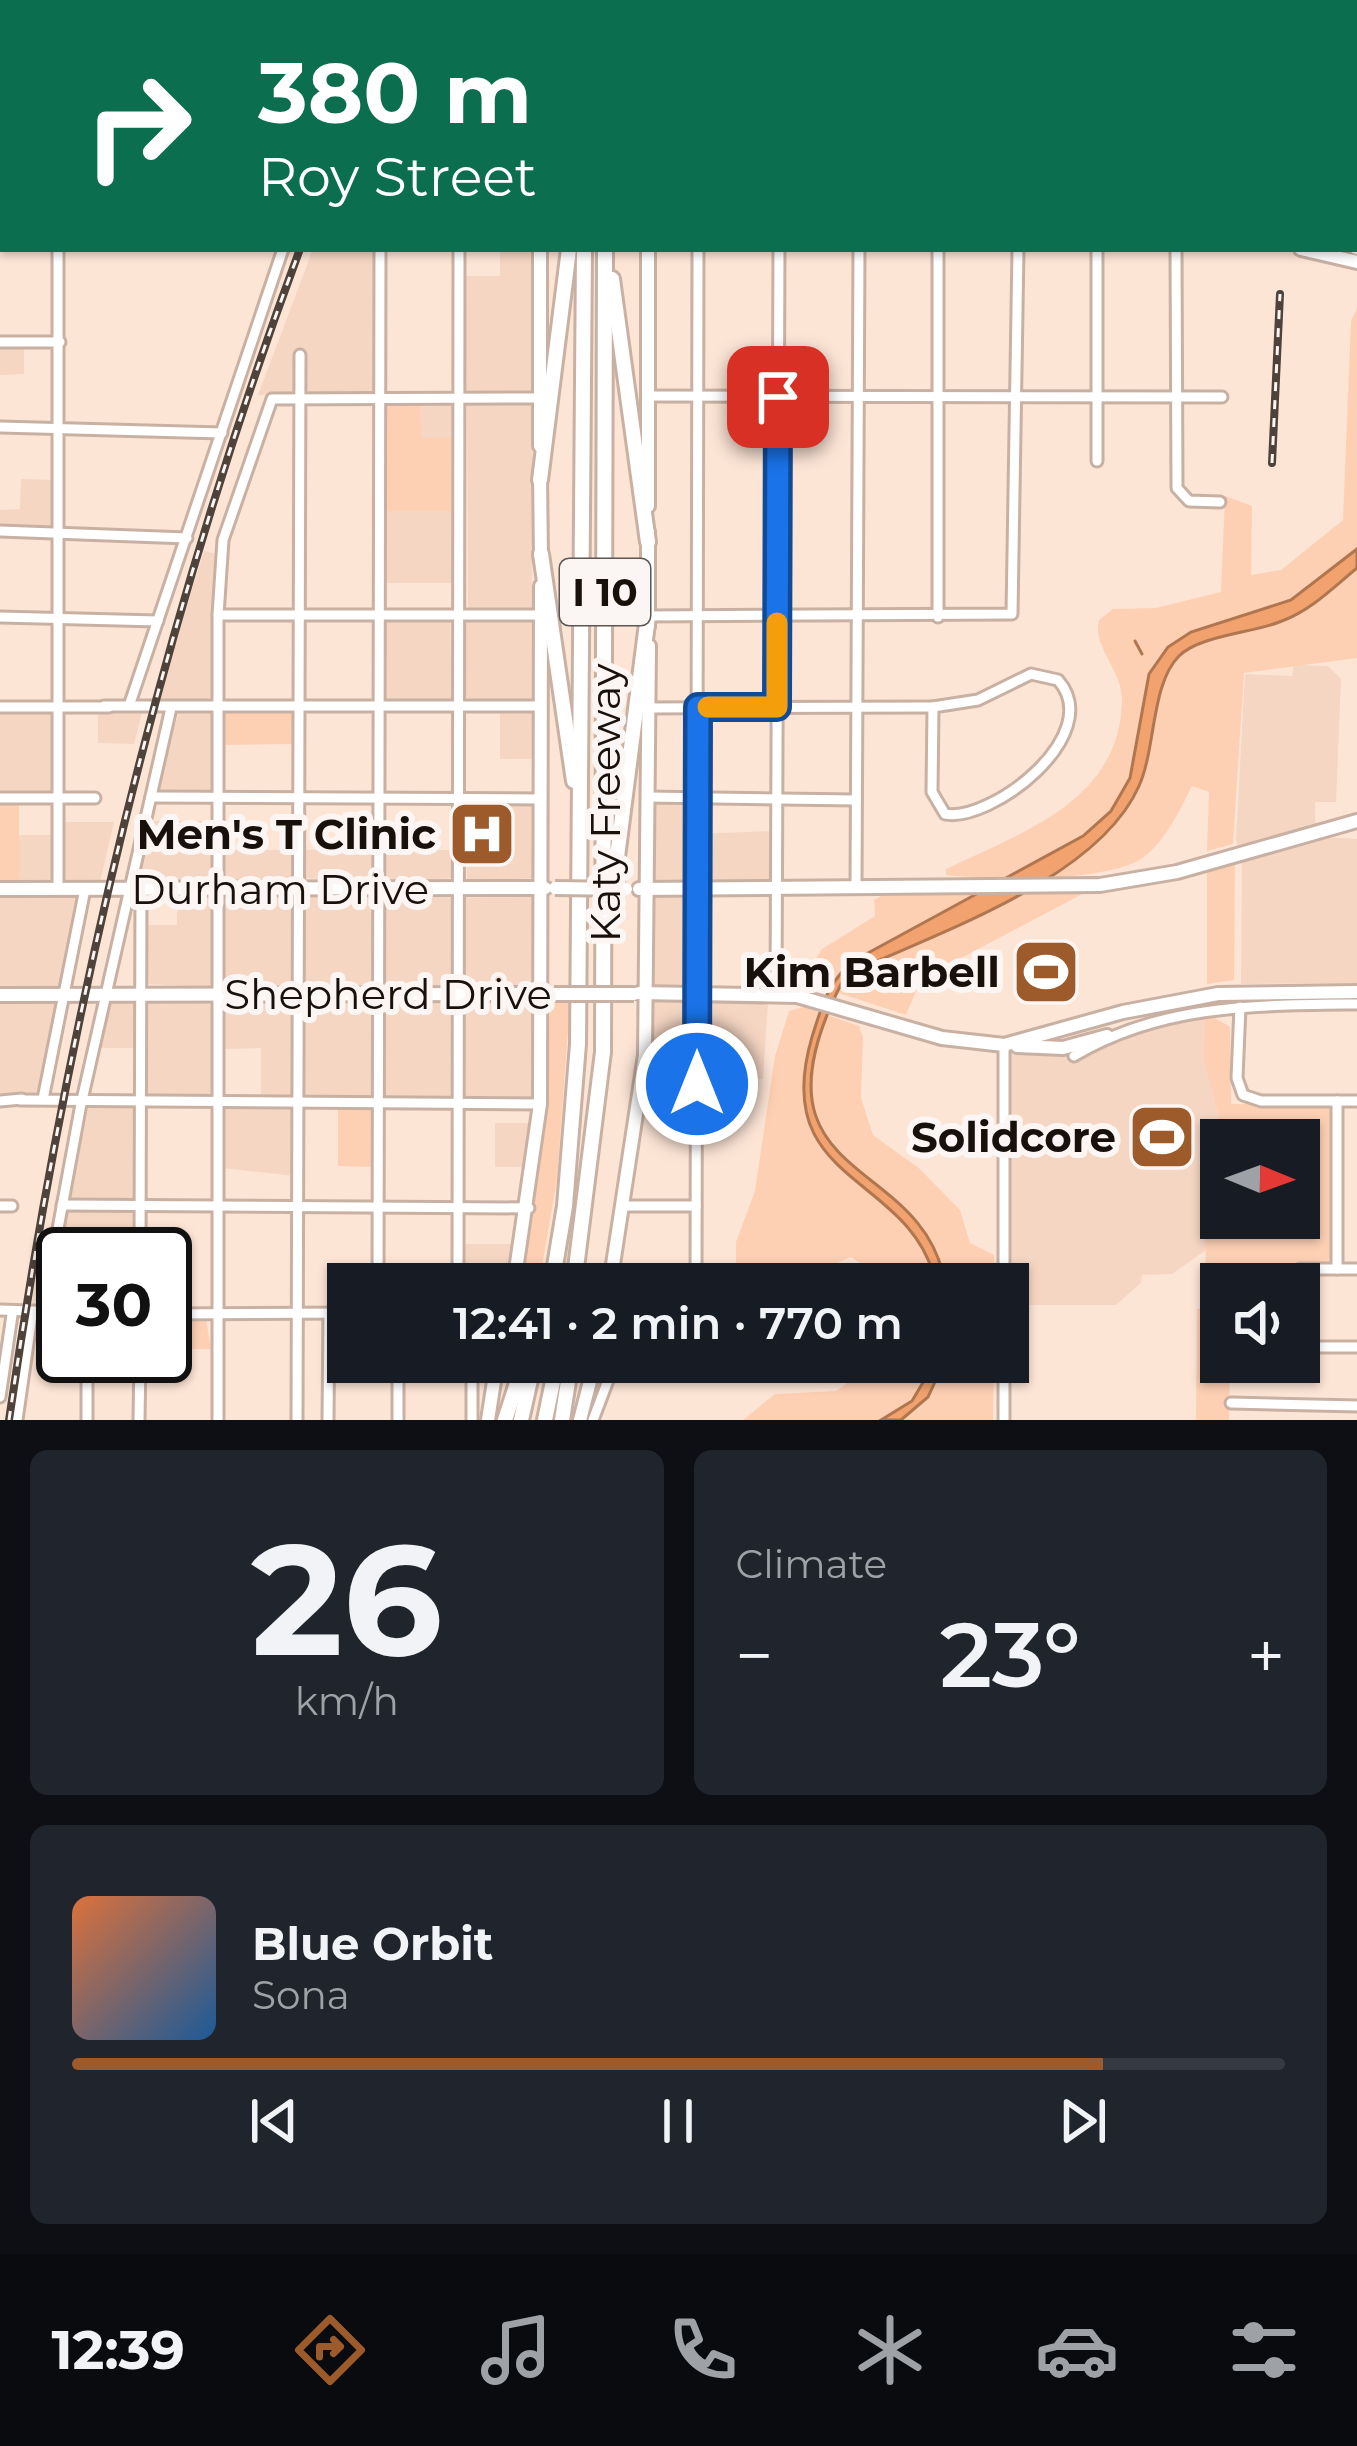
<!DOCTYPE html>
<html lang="en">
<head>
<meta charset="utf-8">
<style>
  :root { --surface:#171b24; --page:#20242c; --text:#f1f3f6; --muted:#9ea1a6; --line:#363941; --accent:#9d5a2a }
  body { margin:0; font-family:Montserrat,sans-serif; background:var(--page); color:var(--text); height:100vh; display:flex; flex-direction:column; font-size:45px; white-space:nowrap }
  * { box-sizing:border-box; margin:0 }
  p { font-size:39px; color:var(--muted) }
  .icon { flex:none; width:66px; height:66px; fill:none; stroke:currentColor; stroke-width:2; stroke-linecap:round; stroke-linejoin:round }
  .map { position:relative; height:1420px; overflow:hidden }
  .drawer { display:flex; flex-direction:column; gap:30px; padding:30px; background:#0d0f14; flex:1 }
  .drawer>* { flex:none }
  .banner { position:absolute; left:0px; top:0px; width:1359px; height:252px; box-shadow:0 3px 9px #0004; background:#0b6e4f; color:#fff; overflow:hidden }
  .needle { width:78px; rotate:91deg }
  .fabs { position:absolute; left:1200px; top:1119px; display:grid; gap:24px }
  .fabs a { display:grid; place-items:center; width:120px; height:120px; border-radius:0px; background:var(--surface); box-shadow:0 3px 9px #0004; font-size:60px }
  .speed { position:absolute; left:36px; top:1227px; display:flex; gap:24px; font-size:60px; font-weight:700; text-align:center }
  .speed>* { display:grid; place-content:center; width:156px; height:156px; border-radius:50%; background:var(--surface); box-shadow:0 3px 9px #0004; line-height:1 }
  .speed .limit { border:6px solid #111; border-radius:18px; background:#fff; color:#111 }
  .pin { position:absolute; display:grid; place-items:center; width:102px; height:102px; color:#fff; margin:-51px; border-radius:24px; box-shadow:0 6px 18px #0006 }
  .me { position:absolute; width:132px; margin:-66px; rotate:0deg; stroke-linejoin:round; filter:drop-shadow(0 0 9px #0008) }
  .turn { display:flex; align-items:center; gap:42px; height:252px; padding:0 60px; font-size:54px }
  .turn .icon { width:156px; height:156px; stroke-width:2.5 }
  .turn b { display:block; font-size:84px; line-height:102px }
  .big { font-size:90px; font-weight:600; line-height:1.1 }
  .drawer .widget { flex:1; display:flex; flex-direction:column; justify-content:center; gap:18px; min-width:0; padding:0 42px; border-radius:18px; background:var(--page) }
  .drawer .dial { align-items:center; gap:0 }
  .dial b { font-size:156px; line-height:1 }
  .song { display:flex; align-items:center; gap:36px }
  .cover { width:144px; height:144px; border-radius:18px; background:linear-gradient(135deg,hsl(20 70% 55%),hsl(210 70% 35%)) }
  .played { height:12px; border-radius:6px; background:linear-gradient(90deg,var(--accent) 85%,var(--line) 85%) }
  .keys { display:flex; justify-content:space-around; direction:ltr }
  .heat { display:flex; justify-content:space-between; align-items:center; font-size:66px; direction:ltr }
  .drawer .tiles { flex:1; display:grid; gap:30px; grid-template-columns:1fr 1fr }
  .widget:last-child { grid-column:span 2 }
  .trip { position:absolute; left:327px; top:1263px; width:702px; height:120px; border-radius:0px; background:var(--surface); box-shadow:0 3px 9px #0004; font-weight:600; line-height:120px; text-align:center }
  .tabs { display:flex; height:192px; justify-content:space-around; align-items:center; background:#090b0e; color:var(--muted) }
  .tabs .icon { width:84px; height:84px }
  .tabs .current { color:var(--accent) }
  .tabs b { font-size:54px; color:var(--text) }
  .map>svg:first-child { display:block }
  .built { fill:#f5d6c3 }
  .green { fill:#fdd0b4; fill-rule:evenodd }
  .water { fill:#f1a26e; stroke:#b07650; stroke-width:3 }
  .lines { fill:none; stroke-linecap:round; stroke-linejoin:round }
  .stream { stroke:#b07650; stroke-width:3 }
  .minor-casing { stroke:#c8b1a3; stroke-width:15 }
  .major-casing { stroke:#c8b1a3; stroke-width:18 }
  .highway-casing { stroke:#c8b1a3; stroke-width:20 }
  .minor { stroke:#fff; stroke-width:9 }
  .major { stroke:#fff; stroke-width:12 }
  .highway { stroke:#fff; stroke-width:14 }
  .rail-casing { stroke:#4e433b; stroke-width:8 }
  .rail { stroke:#fbf6f3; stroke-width:3; stroke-dasharray:9; stroke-linecap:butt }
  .major-bridge-casing { stroke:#c8b1a3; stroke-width:18; stroke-linecap:butt }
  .major-bridge { stroke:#fff; stroke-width:12 }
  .route-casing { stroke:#114b97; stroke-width:30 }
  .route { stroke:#1a73e8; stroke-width:21 }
  .slow { stroke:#f59e0b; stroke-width:21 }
  .labels { text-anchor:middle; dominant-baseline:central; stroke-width:12; stroke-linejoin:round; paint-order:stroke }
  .shield { fill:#fbf6f3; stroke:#5c5551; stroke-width:3 }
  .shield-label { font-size:39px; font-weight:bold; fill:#18100b }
  .street-label { font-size:42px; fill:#18100b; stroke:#fbf6f3 }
  .poi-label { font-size:42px; font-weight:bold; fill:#18100b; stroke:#fbf6f3; text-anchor:end }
</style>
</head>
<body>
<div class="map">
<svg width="1357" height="1420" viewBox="0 0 1357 1420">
  <rect width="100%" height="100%" fill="#fde5d6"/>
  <g class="built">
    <path d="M 313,249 L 377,249 L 374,392 L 258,395 Z"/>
    <path d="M 500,249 L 537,249 L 532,393 L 468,393 L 463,388 L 463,276 L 500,276 Z"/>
    <path d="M 0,344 L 24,344 L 24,374 L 0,375 Z"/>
    <path d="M 420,400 L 455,402 L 456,438 L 420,438 Z"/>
    <path d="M 533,400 L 532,610 L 468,610 L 467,401 Z"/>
    <path d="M 21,479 L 56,480 L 52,528 L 0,529 L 0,510 L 20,509 Z"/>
    <path d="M 383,511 L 455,511 L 454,583 L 382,583 Z"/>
    <path d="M 204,551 L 217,554 L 217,698 L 157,702 Z"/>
    <path d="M 384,618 L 450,618 L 452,699 L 383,702 Z"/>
    <path d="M 471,618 L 536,621 L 535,701 L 485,703 L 464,697 L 464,625 Z"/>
    <path d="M 1294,665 L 1328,666 L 1341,679 L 1336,802 L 1315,802 L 1315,821 L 1322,837 L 1357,839 L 1357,983 L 1241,984 L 1242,856 L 1236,840 L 1245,674 L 1292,676 Z"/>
    <path d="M 0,708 L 56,711 L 52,794 L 0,794 Z"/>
    <path d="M 98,709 L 143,709 L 134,744 L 98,743 Z"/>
    <path d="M 180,709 L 214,710 L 215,793 L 155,790 Z"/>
    <path d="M 500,710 L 535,712 L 537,759 L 500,759 Z"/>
    <path d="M 528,799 L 536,804 L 536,878 L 467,882 L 465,804 Z"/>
    <path d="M 695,800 L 696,834 L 772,831 L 771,880 L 692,881 L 692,1000 L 768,1002 L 763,1079 L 703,1080 L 702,1070 L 649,1070 L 652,801 Z"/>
    <path d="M 147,821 L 216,821 L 213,881 L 136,882 Z"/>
    <path d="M 62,822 L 114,822 L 100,882 L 63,880 Z"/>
    <path d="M 19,835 L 55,835 L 52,882 L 19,883 Z"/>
    <path d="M 375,848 L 369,882 L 303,878 L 301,850 Z"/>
    <path d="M 222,850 L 295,850 L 293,878 L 229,882 L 222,875 Z"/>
    <path d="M 381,850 L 453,850 L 453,878 L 385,882 Z"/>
    <path d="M 0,895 L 79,897 L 59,987 L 0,988 Z"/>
    <path d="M 177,896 L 215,896 L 213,987 L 144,984 L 144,925 L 177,925 Z"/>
    <path d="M 227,896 L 294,897 L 293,986 L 224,986 L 223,914 Z"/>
    <path d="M 372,896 L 373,985 L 305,986 L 303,897 Z"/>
    <path d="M 390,896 L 453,898 L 452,986 L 384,985 L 383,903 Z"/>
    <path d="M 535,897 L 536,986 L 465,987 L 464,898 Z"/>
    <path d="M 0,1000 L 56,1002 L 39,1096 L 0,1098 Z"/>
    <path d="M 309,1000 L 375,1005 L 374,1096 L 303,1097 L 302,1007 Z"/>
    <path d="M 109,1001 L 134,1002 L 138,1048 L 95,1048 Z"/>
    <path d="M 151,1001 L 216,1004 L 214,1096 L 143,1097 L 144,1007 Z"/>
    <path d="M 292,1001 L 296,1089 L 293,1099 L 261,1098 L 261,1048 L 223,1049 L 223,1005 Z"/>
    <path d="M 452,1001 L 456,1095 L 452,1099 L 383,1098 L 383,1003 Z"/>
    <path d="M 465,1001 L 535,1006 L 532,1097 L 463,1097 Z"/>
    <path d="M 1204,1014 L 1203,1059 L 1219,1118 L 1217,1185 L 1205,1186 L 1206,1250 L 1172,1274 L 1142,1275 L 1141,1283 L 1116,1305 L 1010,1305 L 1010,1051 L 1063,1049 Z"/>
    <path d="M 89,1105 L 138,1106 L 137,1201 L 69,1201 Z"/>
    <path d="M 224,1105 L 294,1105 L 295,1176 L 222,1168 Z"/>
    <path d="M 495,1123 L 534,1123 L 529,1167 L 495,1167 Z"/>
    <path d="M 67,1208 L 136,1210 L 137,1254 L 63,1254 L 63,1307 L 54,1307 L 49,1302 Z"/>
    <path d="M 462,1244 L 518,1244 L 510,1284 L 462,1284 Z"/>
  </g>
  <g class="green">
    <path d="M 1357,308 L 1357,658 L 1244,673 L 1233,844 L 1207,851 L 1209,792 L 1192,786 C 1180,810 1166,840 1144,857 C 1109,883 990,880 946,875 L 946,869 C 1023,832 1122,800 1122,698 C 1121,669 1092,646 1099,620 L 1113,609 L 1156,608 L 1221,592 L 1225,496 L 1252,506 L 1251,575 L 1281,570 L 1343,520 L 1351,321 Z"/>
    <path d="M 420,400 L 421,438 L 456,438 L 455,511 L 383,511 L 383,403 Z"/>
    <path d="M 293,709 L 296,744 L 222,745 L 223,709 Z"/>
    <path d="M 0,799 L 19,799 L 19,883 L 0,882 Z"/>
    <path d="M 1235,862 L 1234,980 L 1207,984 L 1207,871 Z"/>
    <path d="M 1090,890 L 921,979 L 906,1015 L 802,981 L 822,949 L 875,916 L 874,900 L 881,896 Z"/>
    <path d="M 550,1003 L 570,1003 L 557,1179 L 539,1284 L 518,1284 L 543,1144 Z"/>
    <path d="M 804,1007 L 859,1026 L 863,1037 L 861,1098 L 873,1135 L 920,1169 L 960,1210 L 970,1243 L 994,1255 L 995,1284 L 864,1279 L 863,1265 L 851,1257 L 801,1279 L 750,1282 L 736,1262 L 736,1242 L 755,1191 L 775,1056 L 789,1011 Z"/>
    <path d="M 1210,1015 L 1230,1027 L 1231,1104 L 1332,1104 L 1333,1264 L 1301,1265 L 1301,1304 L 1299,1284 L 1221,1284 L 1221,1362 L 1230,1362 L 1229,1420 L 1196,1420 L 1197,1309 L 1206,1308 L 1205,1185 L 1217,1184 L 1219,1118 L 1203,1059 L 1204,1016 ZM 1221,1140 L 1299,1140 L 1299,1218 L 1221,1218 Z"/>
    <path d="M 338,1104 L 375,1107 L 376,1167 L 338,1166 Z"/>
    <path d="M 165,1319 L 206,1319 L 211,1349 L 165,1349 Z"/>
    <path d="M 877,1362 L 994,1362 L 993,1420 L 743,1420 L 775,1394 L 836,1391 Z"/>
  </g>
  <g class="water">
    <path d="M 1357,549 L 1357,568 C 1334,587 1310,611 1282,621 C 1254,633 1200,635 1179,656 C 1151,684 1156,748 1139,786 C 1098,879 939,932 851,973 L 841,984 C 740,1187 924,1152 945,1284 L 936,1284 C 912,1172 768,1187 812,1037 C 822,1005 829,978 857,959 L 1083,836 L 1111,811 L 1130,778 L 1149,674 L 1168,647 L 1191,632 L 1291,600 Z"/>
    <path d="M 935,1362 L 944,1362 L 928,1397 L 901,1420 L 881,1420 L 912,1401 Z"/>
  </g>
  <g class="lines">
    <g class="stream">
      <path d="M 1135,641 L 1142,654"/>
      <path d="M 881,959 L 906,983"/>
    </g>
    <g class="minor-casing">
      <g id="minor">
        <path d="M 540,0 L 541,3"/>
        <path d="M 56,3 L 56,0"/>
        <path d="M 222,3 L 222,0"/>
        <path d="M 376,3 L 377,0"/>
        <path d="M 423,3 L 424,0"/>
        <path d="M 461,3 L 461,0"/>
        <path d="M 651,3 L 651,0"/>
        <path d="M 699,3 L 699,0"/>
        <path d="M 780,3 L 780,0"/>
        <path d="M 860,3 L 860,0"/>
        <path d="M 939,3 L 939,0"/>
        <path d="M 1019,3 L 1019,0"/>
        <path d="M 1099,3 L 1099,0"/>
        <path d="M 0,54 L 3,55"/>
        <path d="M 0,134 L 3,134"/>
        <path d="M 58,249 L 58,889"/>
        <path d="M 1176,249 L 1177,488 L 1189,501 L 1220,502"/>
        <path d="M 0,342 L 60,342"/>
        <path d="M 648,396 L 1222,397"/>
        <path d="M 0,427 L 222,433"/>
        <path d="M 1097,461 L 1097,249"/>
        <path d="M 0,531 L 187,538"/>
        <path d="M 218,615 L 541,615"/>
        <path d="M 648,616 L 1012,614 L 1018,249"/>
        <path d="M 0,617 L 158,621"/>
        <path d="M 938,617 L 938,249"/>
        <path d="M 1031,674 L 1058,680 C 1107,735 990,823 945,814 L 932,792 L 933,707 L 978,700 Z"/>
        <path d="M 130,703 L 283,249"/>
        <path d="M 104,706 L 540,706"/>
        <path d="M 0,707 L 109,707"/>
        <path d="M 650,708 L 933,707"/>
        <path d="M 151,797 L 540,799"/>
        <path d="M 647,797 L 856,800"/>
        <path d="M 0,798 L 95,798"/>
        <path d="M 856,887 L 859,249"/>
        <path d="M 776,995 L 779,249"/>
        <path d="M 1240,1007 L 1237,1078 L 1243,1095 L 1261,1101 L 1357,1101"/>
        <path d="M 1074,1056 C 1161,1004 1258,1005 1357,1004"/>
        <path d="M 43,1099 L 85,889"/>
        <path d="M 20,1100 L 540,1104"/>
        <path d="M 82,1100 L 171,708"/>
        <path d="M 0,1101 L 22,1099"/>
        <path d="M 1337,1101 L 1337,1269"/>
        <path d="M 62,1205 L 529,1208"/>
        <path d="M 0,1206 L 12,1206"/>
        <path d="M 623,1206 L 696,1206"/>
        <path d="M 140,1254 L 141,889"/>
        <path d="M 1300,1269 L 1357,1269"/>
        <path d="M 378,1284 L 380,249"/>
        <path d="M 458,1284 L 459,249"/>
        <path d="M 696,1284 L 698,249"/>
        <path d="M 1004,1284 L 1004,1045"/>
        <path d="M 0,1310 L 63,1312"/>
        <path d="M 43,1310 L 81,1104"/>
        <path d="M 165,1314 L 348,1313"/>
        <path d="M 1299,1347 L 1357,1347"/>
        <path d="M 1004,1362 L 1004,1420"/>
        <path d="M 472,1368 L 472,1420"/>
        <path d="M 0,1397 L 12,1315"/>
        <path d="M 1231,1403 L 1357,1406"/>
        <path d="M 17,1420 L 32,1315"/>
        <path d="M 87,1420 L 87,1356"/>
        <path d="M 139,1420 L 140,1356"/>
        <path d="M 218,1420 L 218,615 L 223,540 L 272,399 L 539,398"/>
        <path d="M 297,1420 L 300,355"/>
        <path d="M 328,1420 L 329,1313"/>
        <path d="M 398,1420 L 398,1362"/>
        <path d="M 593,1420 L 615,1362"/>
      </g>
    </g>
    <g class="major-casing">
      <g id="major">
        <path d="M 0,210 L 3,209"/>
        <path d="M 0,227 L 3,226"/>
        <path d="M 1356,248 L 1357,248"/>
        <path d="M 1301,249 L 1357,262"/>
        <path d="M 540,446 L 540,249"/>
        <path d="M 540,472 L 541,560"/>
        <path d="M 648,506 L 648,249"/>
        <path d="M 648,532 L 648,626"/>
        <path d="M 0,889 L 545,888"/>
        <path d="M 639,889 L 1100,885 L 1177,872 L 1357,821"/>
        <path d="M 639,993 L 797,996 L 942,1038 L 1004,1045 L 1123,1012 L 1218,994 L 1357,992"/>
        <path d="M 0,995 L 545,994"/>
        <path d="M 1017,1046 L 1063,1048 L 1107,1036"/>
        <path d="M 514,1284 L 540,1104 L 541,586"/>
        <path d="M 610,1284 L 645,1055 L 649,646"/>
        <path d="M 488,1420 L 497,1362"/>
        <path d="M 580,1420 L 595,1362"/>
      </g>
    </g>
    <g class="highway-casing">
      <g id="highway">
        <path d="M 584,0 L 584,3"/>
        <path d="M 636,0 L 636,3"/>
        <path d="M 555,3 L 555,0"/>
        <path d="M 606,3 L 606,0"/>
        <path d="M 612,279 L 648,542"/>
        <path d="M 540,480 L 569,249"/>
        <path d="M 541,554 L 574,781"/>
        <path d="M 613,888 L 648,616"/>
        <path d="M 552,1284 L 565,1206 L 578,1044 L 584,249"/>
        <path d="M 574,1284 L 603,1052 L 605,249"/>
        <path d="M 505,1420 L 524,1362"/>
        <path d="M 521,1420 L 534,1362"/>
        <path d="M 545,1420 L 557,1362"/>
        <path d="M 562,1420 L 571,1362"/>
      </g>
    </g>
    <use href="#minor" class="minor"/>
    <use href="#major" class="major"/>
    <use href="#highway" class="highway"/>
    <g class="rail-casing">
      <g id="rail">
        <path d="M 393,3 L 394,0"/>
        <path d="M 1249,3 L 1249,0"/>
        <path d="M 1272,463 L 1280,294"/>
        <path d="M 9,1420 C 67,1020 159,628 300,249"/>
      </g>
    </g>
    <use href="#rail" class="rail"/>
    <g class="major-bridge-casing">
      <g id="major-bridge">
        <path d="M 555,888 L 626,889"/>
        <path d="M 554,994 L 634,994"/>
      </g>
    </g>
    <use href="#major-bridge" class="major-bridge"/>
  </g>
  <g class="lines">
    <g class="route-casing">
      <path id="route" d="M 697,1084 L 698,707 L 777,707 L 778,397"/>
    </g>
    <use href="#route" class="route"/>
    <path class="slow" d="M 708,707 L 777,707 L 777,623"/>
  </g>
  <defs>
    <g id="hospital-square" transform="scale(3.45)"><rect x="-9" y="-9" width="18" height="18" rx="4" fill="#9d5a2a" stroke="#fbf6f3"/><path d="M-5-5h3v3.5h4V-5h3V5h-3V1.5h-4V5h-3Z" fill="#fff"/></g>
    <g id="stadium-square" transform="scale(3.45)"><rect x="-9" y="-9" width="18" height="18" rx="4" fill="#9d5a2a" stroke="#fbf6f3"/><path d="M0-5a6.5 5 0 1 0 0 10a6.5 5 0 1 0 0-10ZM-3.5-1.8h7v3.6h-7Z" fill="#fff"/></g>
  </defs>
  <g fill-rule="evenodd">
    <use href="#hospital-square" x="482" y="834"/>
    <use href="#stadium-square" x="1046" y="972"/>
    <use href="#stadium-square" x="1162" y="1137"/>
  </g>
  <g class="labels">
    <rect class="shield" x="560" y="559" width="90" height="66" rx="9"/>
    <g class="shield-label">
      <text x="605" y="592">I 10</text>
    </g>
    <g class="street-label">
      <text transform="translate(605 803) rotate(-90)">Katy Freeway</text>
      <text x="280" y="889">Durham Drive</text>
      <text x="388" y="994">Shepherd Drive</text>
    </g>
    <g class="poi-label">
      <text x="436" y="834">Men's T Clinic</text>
      <text x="1000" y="972">Kim Barbell</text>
      <text x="1116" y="1137">Solidcore</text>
    </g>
  </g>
</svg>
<div class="fabs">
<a><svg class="needle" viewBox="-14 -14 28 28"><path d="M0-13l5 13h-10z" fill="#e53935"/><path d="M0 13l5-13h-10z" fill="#9ea1a6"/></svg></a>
<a><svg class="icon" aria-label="sound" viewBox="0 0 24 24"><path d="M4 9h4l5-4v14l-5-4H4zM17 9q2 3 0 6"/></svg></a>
</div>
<div class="speed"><div class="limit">30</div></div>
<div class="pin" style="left:778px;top:397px;background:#d93025"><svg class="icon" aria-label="arrive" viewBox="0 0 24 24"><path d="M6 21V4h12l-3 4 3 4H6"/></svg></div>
<svg class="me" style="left:697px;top:1084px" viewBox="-20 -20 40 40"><circle r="17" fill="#1a73e8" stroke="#fff" stroke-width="3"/><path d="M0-11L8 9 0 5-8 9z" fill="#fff"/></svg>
<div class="trip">12:41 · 2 min · 770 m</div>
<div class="banner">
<div class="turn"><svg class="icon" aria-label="right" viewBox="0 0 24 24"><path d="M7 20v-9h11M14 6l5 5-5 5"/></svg><div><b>380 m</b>Roy Street</div></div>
</div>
</div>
<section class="drawer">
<div class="tiles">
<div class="widget dial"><b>26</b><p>km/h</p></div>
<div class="widget"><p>Climate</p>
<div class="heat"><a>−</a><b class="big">23°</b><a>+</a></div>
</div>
<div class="widget">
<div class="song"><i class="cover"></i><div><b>Blue Orbit</b><p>Sona</p></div></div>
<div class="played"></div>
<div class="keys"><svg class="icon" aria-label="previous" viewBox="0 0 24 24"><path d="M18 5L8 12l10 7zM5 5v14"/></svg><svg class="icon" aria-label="pause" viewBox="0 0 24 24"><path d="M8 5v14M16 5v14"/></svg><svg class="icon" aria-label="next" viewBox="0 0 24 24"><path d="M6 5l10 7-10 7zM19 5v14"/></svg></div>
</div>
</div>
</section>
<nav class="tabs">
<b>12:39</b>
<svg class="icon current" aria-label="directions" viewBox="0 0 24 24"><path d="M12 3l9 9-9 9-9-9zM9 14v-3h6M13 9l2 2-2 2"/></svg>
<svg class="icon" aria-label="music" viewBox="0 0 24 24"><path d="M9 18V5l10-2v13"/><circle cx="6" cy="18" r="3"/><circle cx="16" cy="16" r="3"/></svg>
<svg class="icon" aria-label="phone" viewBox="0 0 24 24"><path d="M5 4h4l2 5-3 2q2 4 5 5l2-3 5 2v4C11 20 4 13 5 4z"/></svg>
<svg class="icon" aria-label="climate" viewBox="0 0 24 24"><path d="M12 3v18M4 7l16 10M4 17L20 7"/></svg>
<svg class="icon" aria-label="car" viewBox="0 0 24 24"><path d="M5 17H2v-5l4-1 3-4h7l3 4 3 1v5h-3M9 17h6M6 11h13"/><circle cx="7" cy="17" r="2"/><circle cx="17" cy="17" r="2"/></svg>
<svg class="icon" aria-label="filters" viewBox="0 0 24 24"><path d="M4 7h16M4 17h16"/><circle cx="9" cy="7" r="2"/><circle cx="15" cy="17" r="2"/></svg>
</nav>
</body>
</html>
